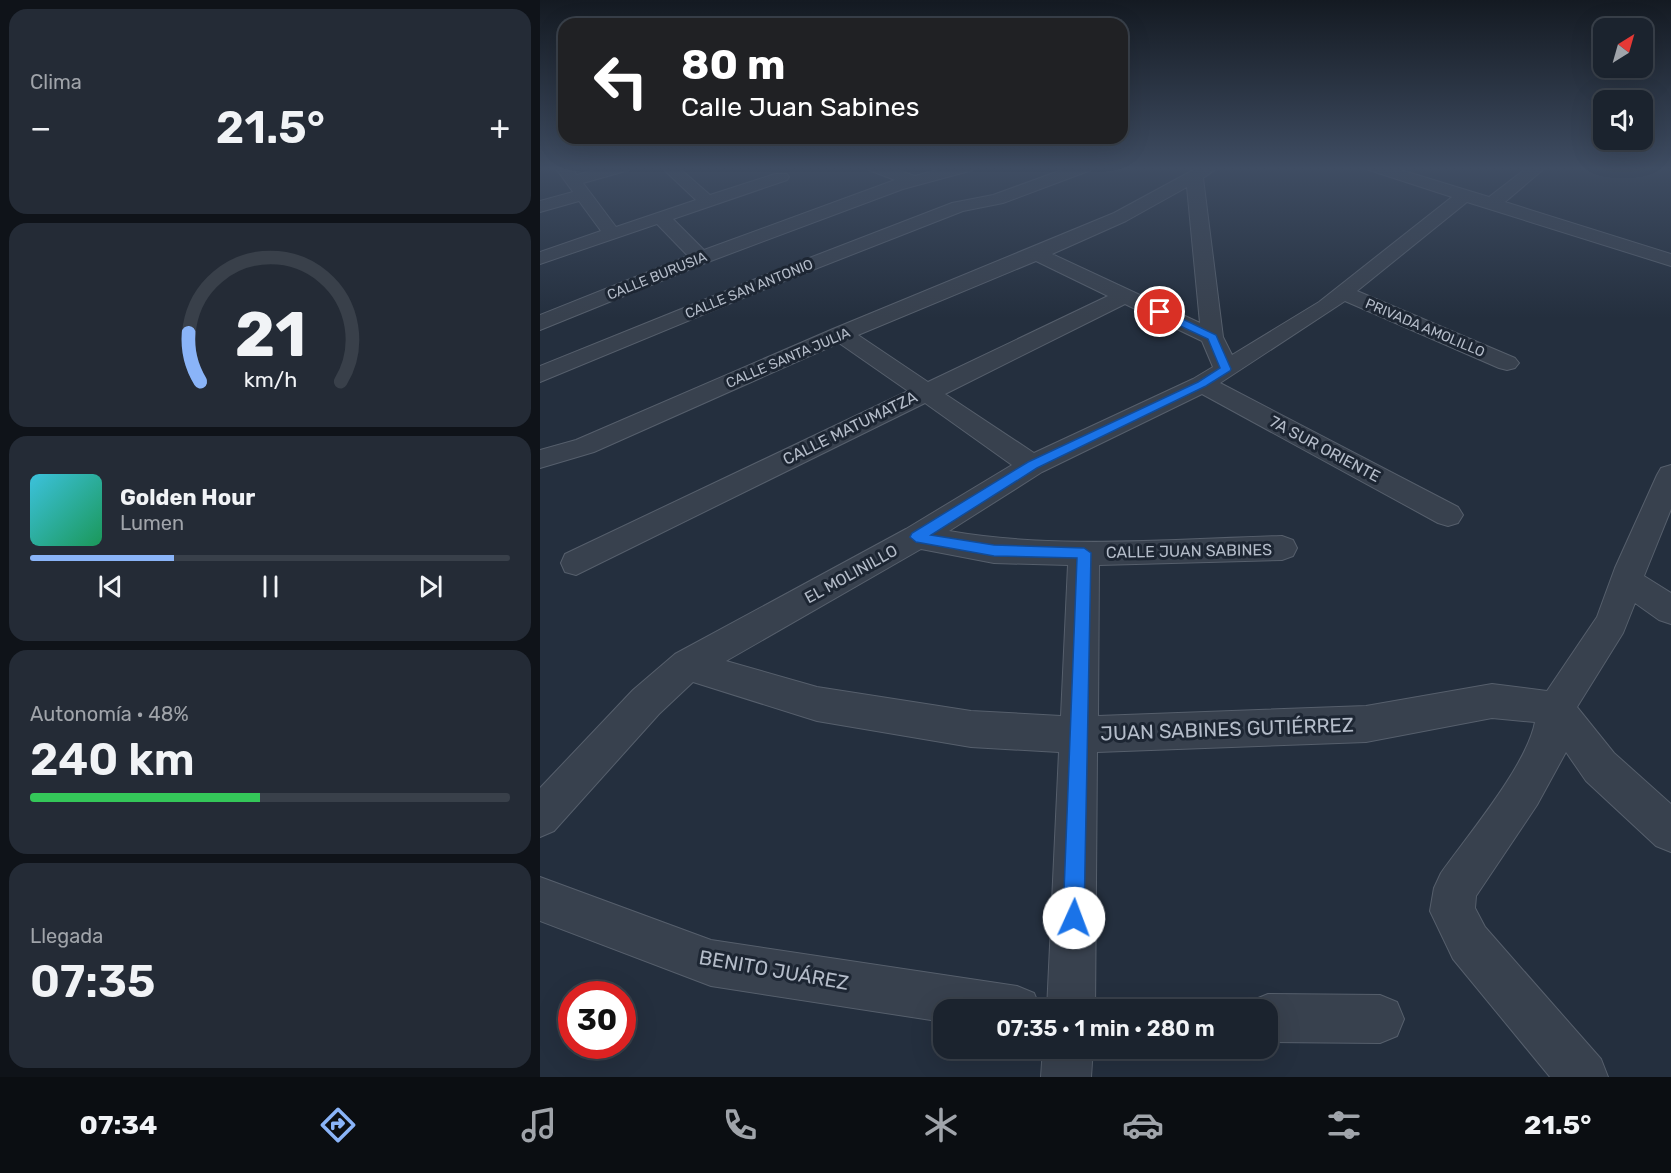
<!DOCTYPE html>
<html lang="es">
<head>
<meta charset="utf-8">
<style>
  :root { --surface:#1b232e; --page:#242b36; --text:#f1f3f6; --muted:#a0a4aa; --line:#39404a; --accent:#8ab4f8 }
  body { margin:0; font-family:Rubik,sans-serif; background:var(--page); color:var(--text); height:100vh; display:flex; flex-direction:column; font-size:22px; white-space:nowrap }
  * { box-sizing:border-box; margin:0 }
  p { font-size:20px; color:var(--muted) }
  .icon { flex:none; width:33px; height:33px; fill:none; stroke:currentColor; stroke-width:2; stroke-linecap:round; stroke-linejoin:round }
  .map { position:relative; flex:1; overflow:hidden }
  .panel { display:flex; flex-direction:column; gap:9px; padding:9px; background:#0f1319; width:540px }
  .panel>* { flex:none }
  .banner { position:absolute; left:18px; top:18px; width:570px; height:126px; border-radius:18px; box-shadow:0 6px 24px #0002,0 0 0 2px var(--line); background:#202124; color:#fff; overflow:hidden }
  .needle { width:39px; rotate:37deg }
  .buttons { position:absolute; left:1053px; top:18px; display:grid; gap:12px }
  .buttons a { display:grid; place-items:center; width:60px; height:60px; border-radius:12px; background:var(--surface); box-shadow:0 6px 24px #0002,0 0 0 2px var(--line); font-size:30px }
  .speed { position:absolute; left:18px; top:981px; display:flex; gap:12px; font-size:30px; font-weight:700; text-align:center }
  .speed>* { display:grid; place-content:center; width:78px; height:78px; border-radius:50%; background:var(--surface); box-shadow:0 6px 24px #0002,0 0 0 2px var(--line); line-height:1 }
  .speed .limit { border:9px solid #d22; background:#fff; color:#111 }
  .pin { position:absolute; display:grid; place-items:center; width:51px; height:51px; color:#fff; margin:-26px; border:3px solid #fff; border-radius:50%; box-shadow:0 2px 6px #0007 }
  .me { position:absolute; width:66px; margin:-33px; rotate:2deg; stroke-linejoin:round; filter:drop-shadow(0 0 4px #0008) }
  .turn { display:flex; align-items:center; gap:21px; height:126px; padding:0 24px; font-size:27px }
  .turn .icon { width:78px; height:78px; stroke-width:2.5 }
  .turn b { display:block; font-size:42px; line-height:51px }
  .big { font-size:45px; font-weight:600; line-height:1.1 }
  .panel .widget { flex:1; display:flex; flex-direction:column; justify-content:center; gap:9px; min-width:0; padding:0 21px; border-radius:18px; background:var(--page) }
  .panel .dial { align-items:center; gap:0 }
  .dial svg { height:156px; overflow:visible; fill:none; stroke:var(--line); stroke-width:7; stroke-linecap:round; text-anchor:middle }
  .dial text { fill:var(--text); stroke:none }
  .song { display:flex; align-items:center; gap:18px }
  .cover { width:72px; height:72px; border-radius:9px; background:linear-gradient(135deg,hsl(190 70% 55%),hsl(150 70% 35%)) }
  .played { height:6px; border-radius:3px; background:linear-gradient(90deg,var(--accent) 30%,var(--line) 30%) }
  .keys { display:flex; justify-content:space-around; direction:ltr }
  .heat { display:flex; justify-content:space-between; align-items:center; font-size:33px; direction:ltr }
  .charge { height:9px; border-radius:4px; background:linear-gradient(90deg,#34c759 48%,var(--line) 0) }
  .trip { position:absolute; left:393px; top:999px; width:345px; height:60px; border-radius:18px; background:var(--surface); box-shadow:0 6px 24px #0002,0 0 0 2px var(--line); font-weight:600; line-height:60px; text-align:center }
  .menu { display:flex; height:96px; justify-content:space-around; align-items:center; background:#0b0e12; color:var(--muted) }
  .menu .icon { width:42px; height:42px }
  .menu .selected { color:var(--accent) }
  .menu b { font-size:27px; color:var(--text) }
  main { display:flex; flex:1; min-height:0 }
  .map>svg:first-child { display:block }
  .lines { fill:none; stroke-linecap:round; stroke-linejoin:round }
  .minor-casing { stroke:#565f6c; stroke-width:2 }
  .minor { fill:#38414e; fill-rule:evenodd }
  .route { fill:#1a73e8; stroke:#114b97; stroke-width:1.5 }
  .labels { text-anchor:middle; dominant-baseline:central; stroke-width:6; stroke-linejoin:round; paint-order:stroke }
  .far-street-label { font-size:14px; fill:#b4bcc9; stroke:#1d2633 }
  .street-label { font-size:16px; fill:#b4bcc9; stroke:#1d2633 }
  .near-street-label { font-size:20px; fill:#b4bcc9; stroke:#1d2633 }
</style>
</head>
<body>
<main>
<section class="panel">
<div class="widget"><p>Clima</p>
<div class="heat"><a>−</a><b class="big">21.5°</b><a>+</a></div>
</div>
<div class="widget dial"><svg viewBox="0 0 100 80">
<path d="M14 69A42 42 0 1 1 86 69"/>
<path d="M14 69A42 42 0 0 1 8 44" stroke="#8ab4f8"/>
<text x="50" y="56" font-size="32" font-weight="700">21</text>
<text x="50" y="72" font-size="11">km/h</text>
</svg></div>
<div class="widget">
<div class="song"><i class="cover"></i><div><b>Golden Hour</b><p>Lumen</p></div></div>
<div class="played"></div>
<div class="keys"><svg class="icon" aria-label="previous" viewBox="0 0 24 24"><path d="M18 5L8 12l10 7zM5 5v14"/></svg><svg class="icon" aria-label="pause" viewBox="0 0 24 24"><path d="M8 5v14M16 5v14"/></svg><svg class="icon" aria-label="next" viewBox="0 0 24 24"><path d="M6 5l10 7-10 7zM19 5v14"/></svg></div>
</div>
<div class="widget"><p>Autonomía · 48%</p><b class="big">240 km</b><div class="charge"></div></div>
<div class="widget"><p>Llegada</p><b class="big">07:35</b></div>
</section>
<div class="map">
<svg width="1131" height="1077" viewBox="0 0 1131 1077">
  <rect width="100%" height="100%" fill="#242f3e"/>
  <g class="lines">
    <g class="minor-casing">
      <g id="minor">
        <path d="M 15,167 L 31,167 L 37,175 L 65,167 L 91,167 L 89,170 L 43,183 L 76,227 L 156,200 L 121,167 L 138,167 L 170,195 L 235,174 L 247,174 L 249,177 L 247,180 L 133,219 L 164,250 L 355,180 L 329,170 L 327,167 L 349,167 L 375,176 L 408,167 L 435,167 L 433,170 L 363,189 L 168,262 L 0,330 L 0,315 L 148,256 L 117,224 L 0,264 L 0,252 L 61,231 L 39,201 L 0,212 L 0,201 L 33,192 Z"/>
        <path d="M 530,167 L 553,167 L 551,170 L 463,203 L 423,211 L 247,280 L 0,382 L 0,366 L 233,272 L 412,203 L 453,195 Z"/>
        <path d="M 659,167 L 679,167 L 663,178 L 683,337 L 692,355 L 779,302 L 912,197 L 829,170 L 827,167 L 851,167 L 949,197 L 988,167 L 1006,167 L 965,202 L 1131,254 L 1131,266 L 927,202 L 817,291 L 975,358 L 979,363 L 975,368 L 967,370 L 959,368 L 805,301 L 680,383 L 918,507 L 923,515 L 918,523 L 908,526 L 898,523 L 662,394 L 502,472 L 409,531 C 518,550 632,539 742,536 L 753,540 L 757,548 L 753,556 L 742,560 L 559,565 L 558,716 L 826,706 L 952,684 L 1007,691 L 1057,617 L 1075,568 L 1117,475 L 1121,468 L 1131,465 L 1131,509 L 1104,576 L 1131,593 L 1131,624 L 1119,620 L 1095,603 L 1083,633 L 1037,707 L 1074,753 L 1131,804 L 1131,852 L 1116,846 L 1046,781 L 1026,752 L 997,805 L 936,896 L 935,908 L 945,927 L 1061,1059 L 1068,1077 L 1010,1077 L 913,959 L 890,911 L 894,888 L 901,873 C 928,835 987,765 995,722 L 952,718 L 826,742 L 557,752 L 555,1010 L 507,1010 L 519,752 L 431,747 L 277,721 L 153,682 L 119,714 L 14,831 L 0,837 L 0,788 L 93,690 L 135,654 L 366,529 L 472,465 L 385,403 L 36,575 L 25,572 L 21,563 L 25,554 L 368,391 L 299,343 L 54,452 L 0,468 L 0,450 L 36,440 L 293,329 L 574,213 ZM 647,187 L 660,323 L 512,254 L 586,221 ZM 496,261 L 568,296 L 388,382 L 318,335 ZM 585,304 L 662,341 L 673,367 L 653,379 L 494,453 L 405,394 ZM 381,549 L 454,563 L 528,565 L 521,716 L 431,711 L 277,687 L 186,661 Z"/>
        <path d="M 0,877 L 171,940 L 477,986 L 494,993 L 501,1010 L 404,1010 L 404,1022 L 171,986 L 0,921 Z"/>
        <path d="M 728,994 L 840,995 L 857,1002 L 864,1019 L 857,1036 L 840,1043 L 728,1042 L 728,1010 L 707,1010 L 711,1001 Z"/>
        <path d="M 503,1048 L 553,1048 L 551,1077 L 501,1077 Z"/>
      </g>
    </g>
    <use href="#minor" class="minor"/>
  </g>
  <linearGradient id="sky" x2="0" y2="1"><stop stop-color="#141a22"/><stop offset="0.53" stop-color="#3f4d63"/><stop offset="1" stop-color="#3f4d63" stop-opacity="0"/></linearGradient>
  <rect width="1131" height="318" fill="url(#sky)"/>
  <path class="route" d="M 617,310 L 624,310 L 676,335 L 691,369 L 690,371 L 666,386 L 497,468 L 391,535 L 454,545 L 544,548 L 551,553 L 544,918 L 541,925 L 534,928 L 526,925 L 523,918 L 537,558 L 454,556 L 376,542 L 370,537 L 372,533 L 488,462 L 658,382 L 680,368 L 668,339 L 617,315 Z"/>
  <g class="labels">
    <g class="far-street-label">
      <text transform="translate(117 276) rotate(-22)">CALLE BURUSIA</text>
      <text transform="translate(209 289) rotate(-22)">CALLE SAN ANTONIO</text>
      <text transform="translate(885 328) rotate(23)">PRIVADA AMOLILLO</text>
      <text transform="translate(248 358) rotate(-23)">CALLE SANTA JULIA</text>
    </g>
    <g class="street-label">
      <text transform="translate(310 428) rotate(-26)">CALLE MATUMATZA</text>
      <text transform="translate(785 449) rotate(28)">7A SUR ORIENTE</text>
      <text transform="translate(649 551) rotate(-1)">CALLE JUAN SABINES</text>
      <text transform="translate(311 574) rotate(-29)">EL MOLINILLO</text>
    </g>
    <g class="near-street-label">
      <text transform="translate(687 729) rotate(-2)">JUAN SABINES GUTIÉRREZ</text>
      <text transform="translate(234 970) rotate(10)">BENITO JUÁREZ</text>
    </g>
  </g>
</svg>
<div class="buttons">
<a><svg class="needle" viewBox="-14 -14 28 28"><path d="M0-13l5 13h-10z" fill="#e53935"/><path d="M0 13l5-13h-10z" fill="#a0a4aa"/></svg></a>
<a><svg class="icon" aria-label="sound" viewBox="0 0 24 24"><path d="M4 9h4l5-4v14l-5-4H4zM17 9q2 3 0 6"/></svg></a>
</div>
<div class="speed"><div class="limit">30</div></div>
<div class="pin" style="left:620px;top:312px;background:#d93025"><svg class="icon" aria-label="arrive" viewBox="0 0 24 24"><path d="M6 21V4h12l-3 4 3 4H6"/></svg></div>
<svg class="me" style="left:534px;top:918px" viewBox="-20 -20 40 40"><circle r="19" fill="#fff"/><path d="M0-13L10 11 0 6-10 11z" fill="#1a73e8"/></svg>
<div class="trip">07:35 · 1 min · 280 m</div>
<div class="banner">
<div class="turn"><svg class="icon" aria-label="left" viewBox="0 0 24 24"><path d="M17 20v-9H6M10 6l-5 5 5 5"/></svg><div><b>80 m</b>Calle Juan Sabines</div></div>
</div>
</div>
</main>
<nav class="menu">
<b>07:34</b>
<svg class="icon selected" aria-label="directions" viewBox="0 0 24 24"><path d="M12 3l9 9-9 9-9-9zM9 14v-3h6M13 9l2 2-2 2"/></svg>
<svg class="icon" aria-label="music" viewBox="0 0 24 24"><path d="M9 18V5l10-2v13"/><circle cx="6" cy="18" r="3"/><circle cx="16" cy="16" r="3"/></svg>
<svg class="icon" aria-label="phone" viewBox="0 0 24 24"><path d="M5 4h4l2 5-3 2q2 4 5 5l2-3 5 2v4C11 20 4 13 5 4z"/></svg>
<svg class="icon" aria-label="climate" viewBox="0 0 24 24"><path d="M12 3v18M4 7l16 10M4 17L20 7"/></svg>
<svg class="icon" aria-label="car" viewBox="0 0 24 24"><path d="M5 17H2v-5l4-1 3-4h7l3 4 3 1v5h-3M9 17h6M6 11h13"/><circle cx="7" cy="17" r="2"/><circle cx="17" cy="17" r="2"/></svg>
<svg class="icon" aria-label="filters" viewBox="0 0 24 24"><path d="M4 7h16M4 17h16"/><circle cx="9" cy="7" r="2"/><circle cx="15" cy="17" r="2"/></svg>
<b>21.5°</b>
</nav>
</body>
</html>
